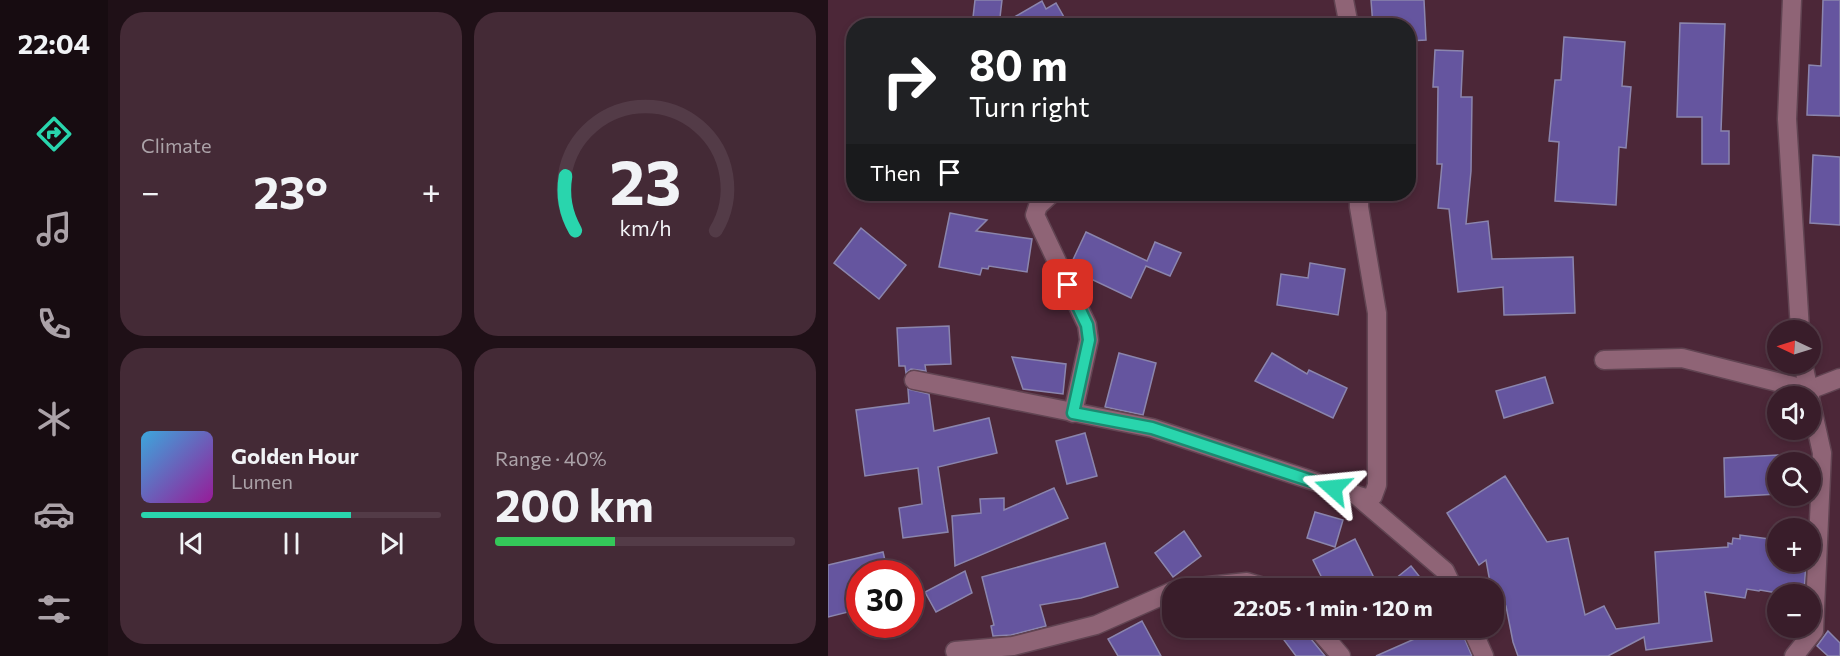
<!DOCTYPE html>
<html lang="en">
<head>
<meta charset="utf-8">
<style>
  :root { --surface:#391d2a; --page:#442a36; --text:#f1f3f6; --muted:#aba2a8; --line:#533b47; --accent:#29d5ad }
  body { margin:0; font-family:Commissioner,sans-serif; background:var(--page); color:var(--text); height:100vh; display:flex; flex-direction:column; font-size:22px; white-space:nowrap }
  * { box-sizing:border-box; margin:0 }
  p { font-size:20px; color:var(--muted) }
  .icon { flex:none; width:33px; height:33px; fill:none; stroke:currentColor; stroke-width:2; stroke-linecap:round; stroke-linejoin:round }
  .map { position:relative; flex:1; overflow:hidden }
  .panel { display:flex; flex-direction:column; gap:12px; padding:12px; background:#1f1017; width:720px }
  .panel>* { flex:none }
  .guide { position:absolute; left:18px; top:18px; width:570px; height:183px; border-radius:24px; box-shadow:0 3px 9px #0003,0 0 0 2px var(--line); background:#202124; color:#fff; overflow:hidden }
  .needle { width:39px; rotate:274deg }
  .controls { position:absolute; left:939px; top:320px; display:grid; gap:12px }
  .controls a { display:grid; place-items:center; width:54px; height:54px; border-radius:50%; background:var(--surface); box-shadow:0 3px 9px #0003,0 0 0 2px var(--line); font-size:30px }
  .speed { position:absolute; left:18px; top:560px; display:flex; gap:12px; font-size:30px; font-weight:700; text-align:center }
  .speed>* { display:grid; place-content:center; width:78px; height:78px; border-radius:50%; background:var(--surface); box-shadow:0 3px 9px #0003,0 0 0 2px var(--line); line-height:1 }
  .speed .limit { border:9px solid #d22; background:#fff; color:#111 }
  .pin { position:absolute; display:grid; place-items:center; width:51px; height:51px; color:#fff; margin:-26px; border-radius:12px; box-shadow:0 3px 9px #0006 }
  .me { position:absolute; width:66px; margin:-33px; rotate:288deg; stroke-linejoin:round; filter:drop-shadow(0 0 4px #0008) }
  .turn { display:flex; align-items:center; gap:21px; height:126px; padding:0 24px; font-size:27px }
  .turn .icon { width:78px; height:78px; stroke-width:2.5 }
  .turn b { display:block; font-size:42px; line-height:51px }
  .then { display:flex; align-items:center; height:57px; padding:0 24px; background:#0003; gap:12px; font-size:22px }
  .big { font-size:45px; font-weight:700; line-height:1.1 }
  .panel .widget { flex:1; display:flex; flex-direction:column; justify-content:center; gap:9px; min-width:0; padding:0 21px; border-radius:24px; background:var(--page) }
  .panel .dial { align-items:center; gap:0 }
  .dial svg { height:156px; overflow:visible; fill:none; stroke:var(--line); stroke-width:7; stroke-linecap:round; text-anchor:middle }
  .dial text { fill:var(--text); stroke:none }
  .song { display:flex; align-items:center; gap:18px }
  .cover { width:72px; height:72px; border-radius:9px; background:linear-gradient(135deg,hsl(200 70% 55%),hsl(300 70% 35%)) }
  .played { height:6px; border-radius:3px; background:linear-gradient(90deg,var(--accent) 70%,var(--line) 70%) }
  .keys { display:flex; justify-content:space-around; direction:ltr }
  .heat { display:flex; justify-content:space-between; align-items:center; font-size:33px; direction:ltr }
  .charge { height:9px; border-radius:4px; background:linear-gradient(90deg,#34c759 40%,var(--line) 0) }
  .panel .tiles { flex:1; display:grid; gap:12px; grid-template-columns:repeat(2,1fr) }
  .trip { position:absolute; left:334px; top:578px; width:342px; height:60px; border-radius:24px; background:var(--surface); box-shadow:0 3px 9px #0003,0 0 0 2px var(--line); font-weight:700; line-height:60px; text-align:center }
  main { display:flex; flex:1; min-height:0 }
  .tabs { display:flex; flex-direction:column; width:108px; justify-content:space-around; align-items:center; background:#170c11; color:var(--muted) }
  .tabs .icon { width:42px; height:42px }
  .tabs .active { color:var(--accent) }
  .tabs b { font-size:27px; color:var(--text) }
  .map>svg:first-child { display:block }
  .building { fill:#65559f; stroke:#8b85ad; stroke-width:1.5 }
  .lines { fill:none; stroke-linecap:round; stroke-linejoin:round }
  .minor-casing { stroke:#614452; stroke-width:21 }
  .minor { stroke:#8f6476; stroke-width:18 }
  .route-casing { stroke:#1b8a70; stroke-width:15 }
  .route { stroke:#29d5ad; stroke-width:10 }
</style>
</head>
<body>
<main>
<nav class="tabs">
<b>22:04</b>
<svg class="icon active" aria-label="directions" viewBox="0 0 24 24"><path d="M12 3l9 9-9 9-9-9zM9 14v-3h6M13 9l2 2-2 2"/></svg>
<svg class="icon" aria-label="music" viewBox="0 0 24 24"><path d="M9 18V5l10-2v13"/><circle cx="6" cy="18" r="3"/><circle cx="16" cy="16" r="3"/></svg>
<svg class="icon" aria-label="phone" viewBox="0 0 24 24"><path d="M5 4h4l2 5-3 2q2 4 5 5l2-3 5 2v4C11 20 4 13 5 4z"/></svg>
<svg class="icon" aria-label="climate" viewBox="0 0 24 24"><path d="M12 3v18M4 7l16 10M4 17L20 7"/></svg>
<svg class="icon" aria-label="car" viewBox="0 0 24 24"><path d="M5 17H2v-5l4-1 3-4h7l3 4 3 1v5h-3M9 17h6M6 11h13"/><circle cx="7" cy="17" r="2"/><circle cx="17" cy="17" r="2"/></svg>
<svg class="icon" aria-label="filters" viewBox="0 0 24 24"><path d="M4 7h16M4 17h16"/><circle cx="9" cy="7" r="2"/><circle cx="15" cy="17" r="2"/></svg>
</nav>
<section class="panel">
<div class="tiles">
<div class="widget"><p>Climate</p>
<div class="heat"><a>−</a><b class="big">23°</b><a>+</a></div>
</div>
<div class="widget dial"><svg viewBox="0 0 100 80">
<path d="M14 69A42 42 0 1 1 86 69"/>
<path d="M14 69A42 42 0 0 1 9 41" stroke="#29d5ad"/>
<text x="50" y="56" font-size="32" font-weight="700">23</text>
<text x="50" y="72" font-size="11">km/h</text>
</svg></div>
<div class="widget">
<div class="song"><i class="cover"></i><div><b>Golden Hour</b><p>Lumen</p></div></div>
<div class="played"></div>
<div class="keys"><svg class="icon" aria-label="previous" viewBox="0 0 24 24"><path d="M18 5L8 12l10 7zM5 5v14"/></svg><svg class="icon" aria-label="pause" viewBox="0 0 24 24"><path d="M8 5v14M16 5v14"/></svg><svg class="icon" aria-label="next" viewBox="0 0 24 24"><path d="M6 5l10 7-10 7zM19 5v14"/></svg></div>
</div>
<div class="widget"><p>Range · 40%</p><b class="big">200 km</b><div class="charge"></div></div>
</div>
</section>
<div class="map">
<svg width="1012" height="656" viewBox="0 0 1012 656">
  <rect width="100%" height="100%" fill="#4c2738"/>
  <g class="building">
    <path d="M 147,0 L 174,0 L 171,26 L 144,26 Z"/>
    <path d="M 543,0 L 596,0 L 598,40 L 580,41 L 580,26 L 545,26 Z"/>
    <path d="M 995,0 L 1012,0 L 1012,116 L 979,115 L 981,65 L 993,66 Z"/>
    <path d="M 214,1 L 218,9 L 228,3 L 241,26 L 171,26 Z"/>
    <path d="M 852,23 L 897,24 L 893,131 L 901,131 L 901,164 L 874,164 L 874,117 L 849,117 Z"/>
    <path d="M 736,37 L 797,42 L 794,86 L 803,87 L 798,148 L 791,147 L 788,205 L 727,201 L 731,142 L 721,141 L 727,80 L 733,80 Z"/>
    <path d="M 607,50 L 635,51 L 633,97 L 644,97 L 643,171 L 638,224 L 660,221 L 664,259 L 745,257 L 747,313 L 676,315 L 675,287 L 630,292 L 621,209 L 610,208 L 614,164 L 609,164 L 610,87 L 605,87 Z"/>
    <path d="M 985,155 L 1012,157 L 1012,225 L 982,223 Z"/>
    <path d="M 122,213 L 159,220 L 148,231 L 204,239 L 199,272 L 161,266 L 160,269 L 154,268 L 152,275 L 111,267 Z"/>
    <path d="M 33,228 L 78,265 L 51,299 L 6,263 Z"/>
    <path d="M 258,232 L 319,261 L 327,242 L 353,253 L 342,276 L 318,266 L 303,298 L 246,271 L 243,264 Z"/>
    <path d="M 482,263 L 517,269 L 510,315 L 449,305 L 453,274 L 480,278 Z"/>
    <path d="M 121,326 L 123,364 L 97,365 L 98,371 L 83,369 L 78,373 L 77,366 L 71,366 L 69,328 Z"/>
    <path d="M 291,353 L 328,363 L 315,415 L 277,407 Z"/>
    <path d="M 444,353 L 479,374 L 481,370 L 519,388 L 505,418 L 427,381 Z"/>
    <path d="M 184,357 L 238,364 L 235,394 L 195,389 Z"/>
    <path d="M 717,377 L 725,403 L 676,418 L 668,391 Z"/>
    <path d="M 80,389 L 101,394 L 106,431 L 161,418 L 169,453 L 110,467 L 120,532 L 75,538 L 71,508 L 94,504 L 90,468 L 37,476 L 28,410 L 81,403 Z"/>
    <path d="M 257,433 L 269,476 L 239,484 L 228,441 Z"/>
    <path d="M 950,455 L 950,494 L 897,497 L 896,458 Z"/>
    <path d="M 677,476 L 719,542 L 740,538 L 757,615 L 776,606 L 788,629 L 831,623 L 827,552 L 900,547 L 900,543 L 904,544 L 905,538 L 912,539 L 912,535 L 949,540 L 950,538 L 950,561 L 978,561 L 976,594 L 955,594 L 932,590 L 931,591 L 919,589 L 917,598 L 877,592 L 884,641 L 818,650 L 816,637 L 780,656 L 690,656 L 685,642 L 678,606 L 667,608 L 666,588 L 663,588 L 658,560 L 651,565 L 619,513 Z"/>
    <path d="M 226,488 L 240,518 L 127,566 L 124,516 L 153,513 L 152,499 L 176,498 L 176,510 Z"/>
    <path d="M 487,512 L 515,520 L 507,547 L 479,538 Z"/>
    <path d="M 356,531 L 373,556 L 345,577 L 327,553 Z"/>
    <path d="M 527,539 L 551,588 L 499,588 L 485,560 Z"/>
    <path d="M 277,543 L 290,587 L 253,598 L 212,605 L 218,626 L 183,635 L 165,636 L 163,626 L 166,625 L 154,577 Z"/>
    <path d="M 55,552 L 60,573 L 32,573 L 32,609 L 0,617 L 0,565 Z"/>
    <path d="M 583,566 L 595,581 L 586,588 L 556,588 Z"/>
    <path d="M 137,571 L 144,593 L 108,612 L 97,592 Z"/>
    <path d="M 314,621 L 333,656 L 290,656 L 280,639 Z"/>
    <path d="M 473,627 L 476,627 L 479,634 L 497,656 L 468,656 L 456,640 Z"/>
    <path d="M 632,628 L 644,656 L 548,656 L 609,629 L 612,636 Z"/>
    <path d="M 1000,631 L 1012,643 L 1012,656 L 1000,656 L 989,646 Z"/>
  </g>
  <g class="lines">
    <g class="minor-casing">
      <g id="minor">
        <path d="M 516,0 L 521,26"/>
        <path d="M 964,0 L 959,119 L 972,330"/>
        <path d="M 223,194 L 210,206 L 207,215 L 259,325 L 261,340 L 245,413"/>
        <path d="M 776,360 L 854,358 L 981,390 L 1012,378"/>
        <path d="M 975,363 L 982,396"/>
        <path d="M 86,380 L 324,428 L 528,495 L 538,498 L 545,496 L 549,485 L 549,313 L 531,207 L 531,194"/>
        <path d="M 528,495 L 617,571 L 625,588"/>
        <path d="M 361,588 L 419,582 L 439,588"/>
        <path d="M 488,627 L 513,656"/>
        <path d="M 643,627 L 656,656"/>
        <path d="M 127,651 L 185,646 L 268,625 L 345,591"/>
        <path d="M 966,656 L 986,631 L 994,453 L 982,399"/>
      </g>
    </g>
    <use href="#minor" class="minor"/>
  </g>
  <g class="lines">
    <g class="route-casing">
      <path id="route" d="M 240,285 L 259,325 L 261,340 L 245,413 L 324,428 L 505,488"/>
    </g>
    <use href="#route" class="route"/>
  </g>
</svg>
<div class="controls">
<a><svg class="needle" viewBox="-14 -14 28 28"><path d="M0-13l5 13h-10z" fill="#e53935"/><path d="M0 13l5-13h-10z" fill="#aba2a8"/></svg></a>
<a><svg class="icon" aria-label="sound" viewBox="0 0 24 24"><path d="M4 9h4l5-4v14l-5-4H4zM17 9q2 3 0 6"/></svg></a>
<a><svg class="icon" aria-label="search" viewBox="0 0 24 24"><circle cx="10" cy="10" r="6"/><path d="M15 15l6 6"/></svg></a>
<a>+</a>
<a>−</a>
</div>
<div class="speed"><div class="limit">30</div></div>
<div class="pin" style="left:240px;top:285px;background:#d93025"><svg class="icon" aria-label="arrive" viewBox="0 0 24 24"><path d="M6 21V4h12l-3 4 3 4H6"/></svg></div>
<svg class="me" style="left:505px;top:488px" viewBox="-20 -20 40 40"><path d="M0-17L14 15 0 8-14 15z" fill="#29d5ad" stroke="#fff" stroke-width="4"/></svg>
<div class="trip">22:05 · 1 min · 120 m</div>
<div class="guide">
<div class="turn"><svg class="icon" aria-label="right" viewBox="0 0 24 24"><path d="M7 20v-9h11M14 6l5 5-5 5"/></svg><div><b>80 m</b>Turn right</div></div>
<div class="then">Then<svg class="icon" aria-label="arrive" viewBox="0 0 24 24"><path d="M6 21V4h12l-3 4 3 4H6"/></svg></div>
</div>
</div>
</main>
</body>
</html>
